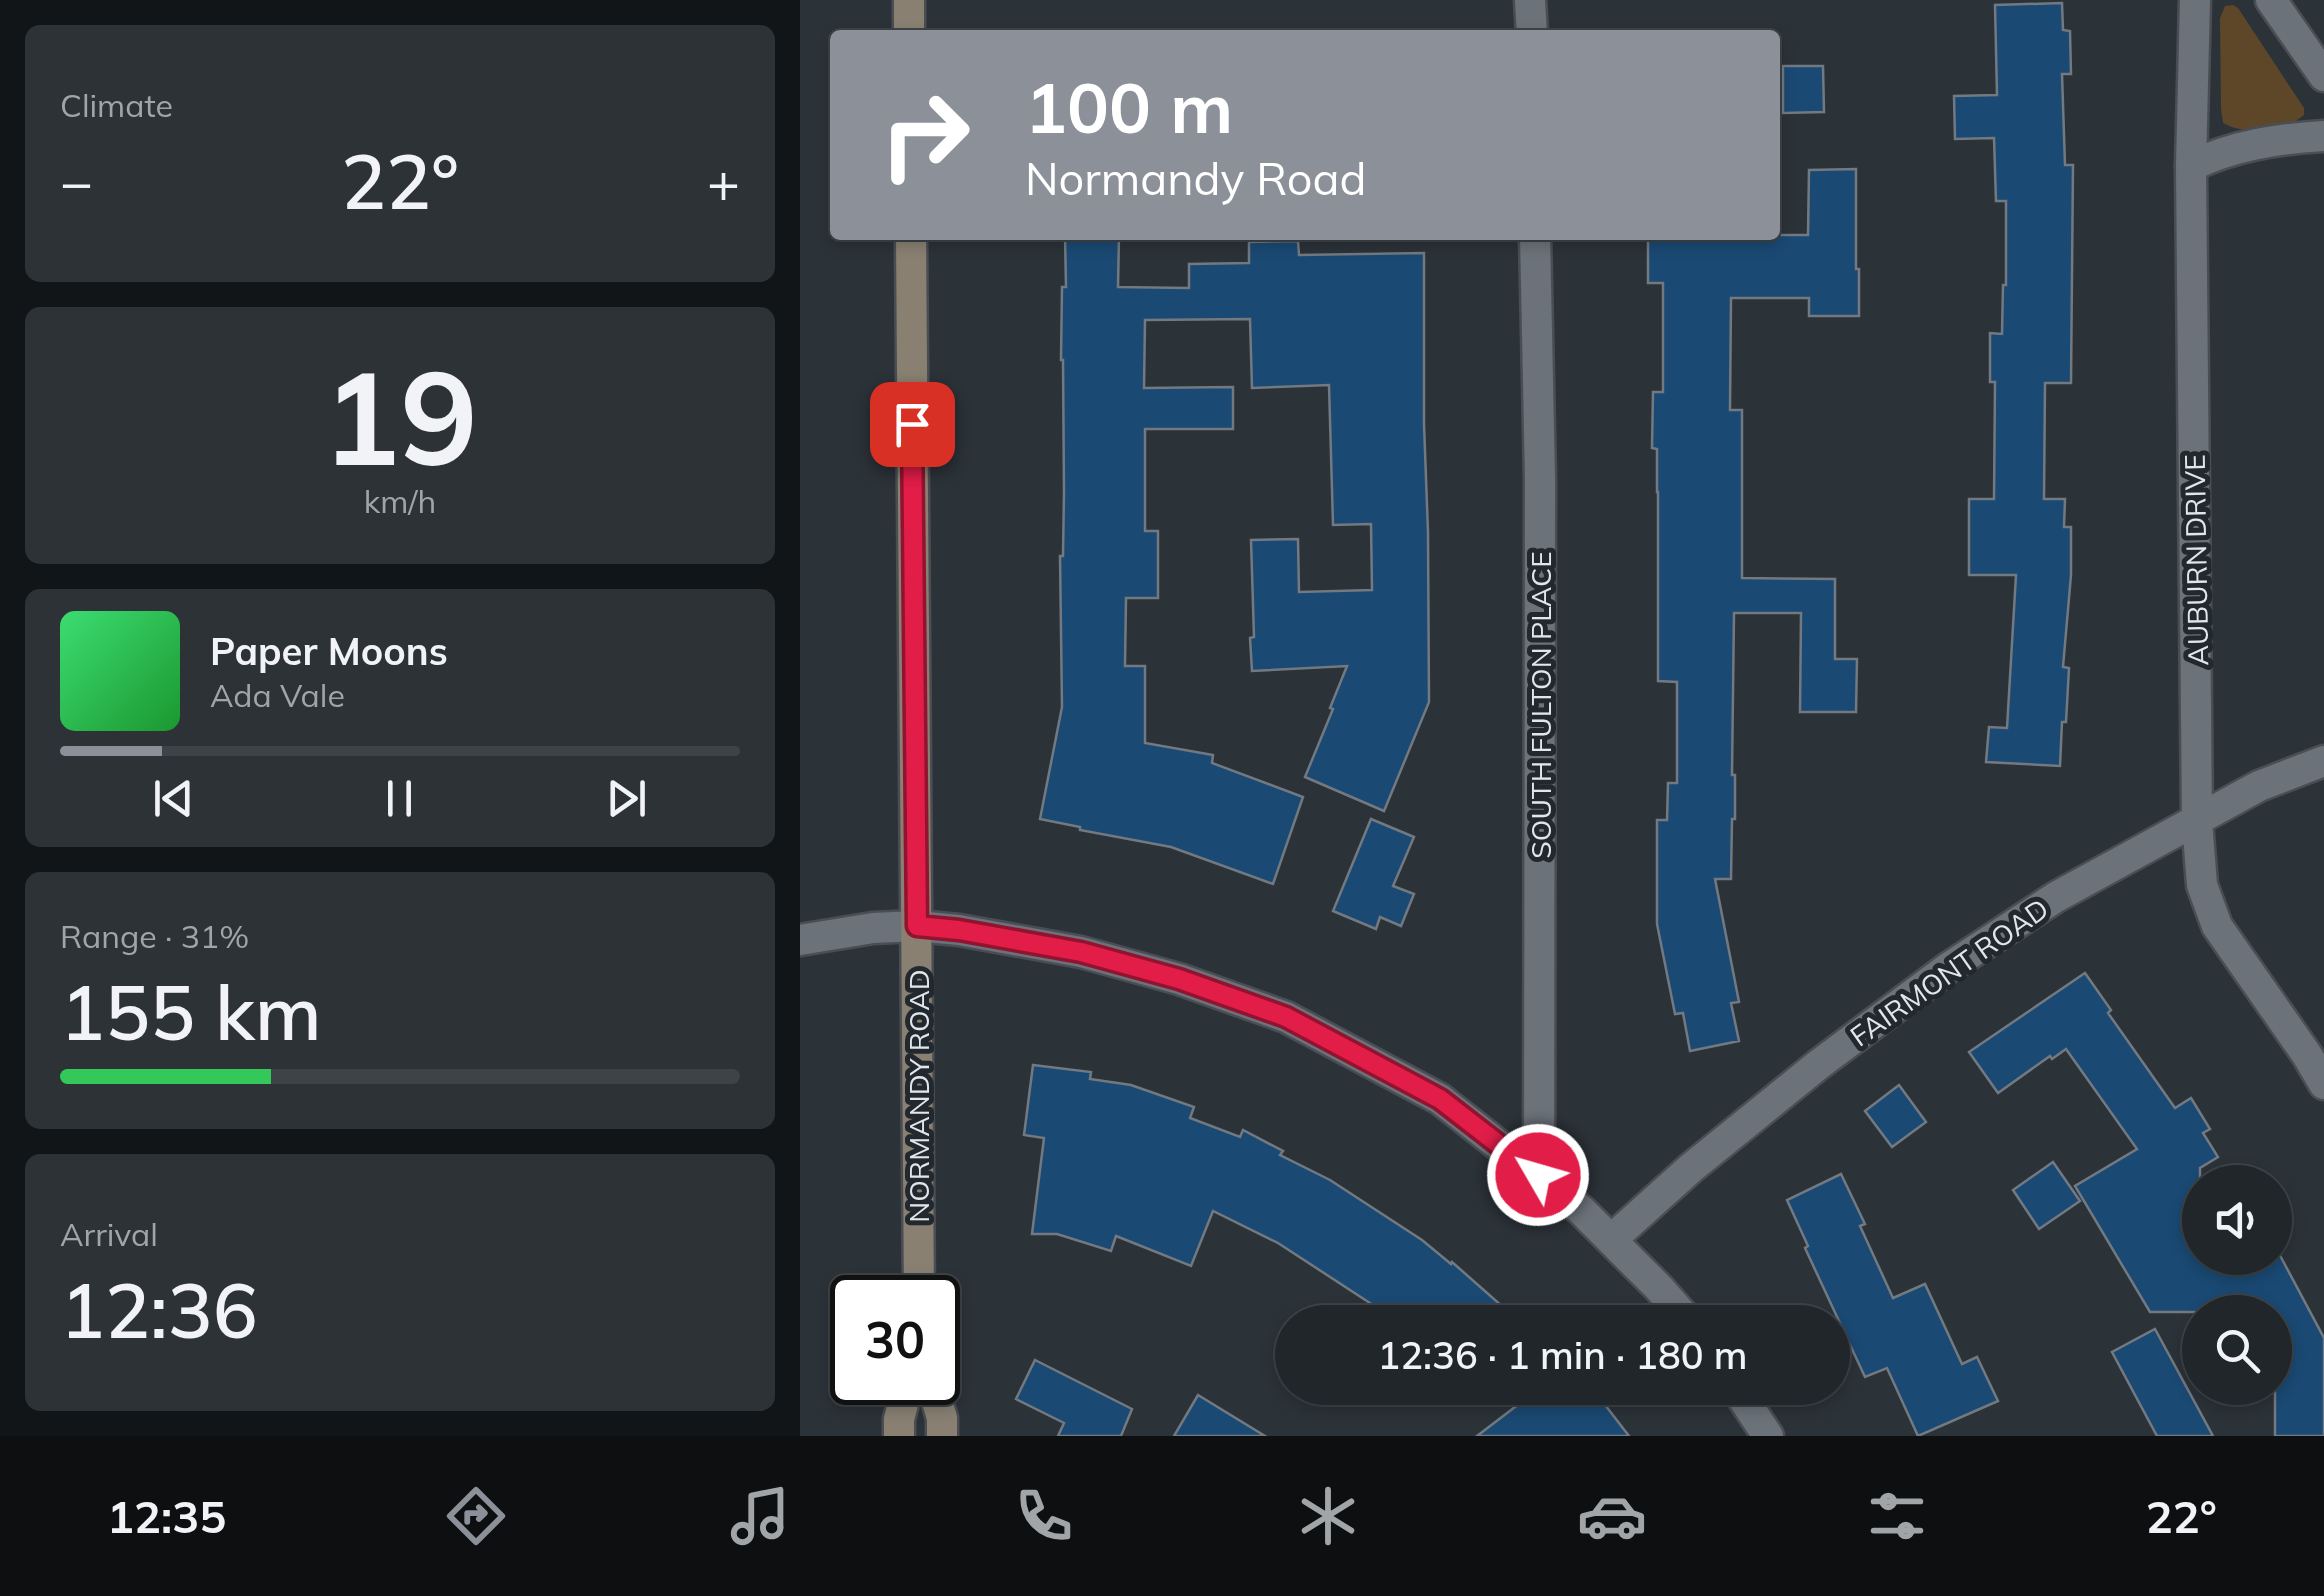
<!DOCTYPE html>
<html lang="en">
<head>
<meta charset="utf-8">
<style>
  :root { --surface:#20262a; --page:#2d3236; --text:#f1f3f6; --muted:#a2a5a8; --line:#3d4347; --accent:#8c9099 }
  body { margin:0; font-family:Mulish,sans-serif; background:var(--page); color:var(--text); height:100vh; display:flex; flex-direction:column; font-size:38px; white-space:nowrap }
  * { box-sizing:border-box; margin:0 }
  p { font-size:32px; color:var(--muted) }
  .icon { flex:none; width:55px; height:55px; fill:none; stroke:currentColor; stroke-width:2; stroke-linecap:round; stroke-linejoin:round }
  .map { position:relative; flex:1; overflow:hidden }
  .side { display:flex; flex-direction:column; gap:25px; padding:25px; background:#121517; width:800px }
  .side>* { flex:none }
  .guide { position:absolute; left:30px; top:30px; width:950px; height:210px; border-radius:10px; box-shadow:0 5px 15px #0003,0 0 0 2px var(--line); background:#8c9099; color:#fff; overflow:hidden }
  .buttons { position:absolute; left:1382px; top:1165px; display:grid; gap:20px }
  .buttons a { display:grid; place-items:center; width:110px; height:110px; border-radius:50%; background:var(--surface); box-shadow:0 5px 15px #0003,0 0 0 2px var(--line); font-size:50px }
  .speed { position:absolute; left:30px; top:1275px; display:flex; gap:20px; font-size:50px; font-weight:700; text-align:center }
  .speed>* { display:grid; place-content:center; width:130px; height:130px; border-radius:50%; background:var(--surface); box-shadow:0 5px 15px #0003,0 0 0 2px var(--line); line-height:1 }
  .speed .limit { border:5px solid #111; border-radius:15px; background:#fff; color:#111 }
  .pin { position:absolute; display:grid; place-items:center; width:85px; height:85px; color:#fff; margin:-42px; border-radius:20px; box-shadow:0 5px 15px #0006 }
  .me { position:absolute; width:110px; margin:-55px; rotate:308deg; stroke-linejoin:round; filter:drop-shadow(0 0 8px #0008) }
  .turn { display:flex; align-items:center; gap:35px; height:210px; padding:0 30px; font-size:45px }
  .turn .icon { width:130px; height:130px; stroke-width:2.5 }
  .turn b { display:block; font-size:70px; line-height:85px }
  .big { font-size:75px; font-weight:600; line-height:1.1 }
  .side .tile { flex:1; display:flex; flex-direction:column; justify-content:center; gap:15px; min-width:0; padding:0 35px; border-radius:15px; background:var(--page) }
  .side .dial { align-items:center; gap:0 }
  .dial b { font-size:130px; line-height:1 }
  .song { display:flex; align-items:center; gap:30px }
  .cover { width:120px; height:120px; border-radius:15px; background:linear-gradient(135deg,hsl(140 70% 55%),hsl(130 70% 35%)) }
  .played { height:10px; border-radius:5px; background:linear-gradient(90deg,var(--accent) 15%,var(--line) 15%) }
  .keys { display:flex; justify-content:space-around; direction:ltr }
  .heat { display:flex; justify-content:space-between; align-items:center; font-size:55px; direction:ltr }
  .charge { height:15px; border-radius:8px; background:linear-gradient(90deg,#34c759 31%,var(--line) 0) }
  .trip { position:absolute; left:475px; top:1305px; width:575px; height:100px; border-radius:50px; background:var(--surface); box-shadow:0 5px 15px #0003,0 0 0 2px var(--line); font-weight:600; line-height:100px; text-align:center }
  .tabs { display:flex; height:160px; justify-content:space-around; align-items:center; background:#0d0f11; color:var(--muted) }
  .tabs .icon { width:70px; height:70px }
  .tabs .current { color:var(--accent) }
  .tabs b { font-size:45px; color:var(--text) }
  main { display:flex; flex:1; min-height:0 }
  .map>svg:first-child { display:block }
  .green { fill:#5e4728 }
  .building { fill:#1a4973; stroke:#727981; stroke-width:2.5 }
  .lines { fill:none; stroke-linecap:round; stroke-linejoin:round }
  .street-casing { stroke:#4a4e54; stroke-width:35 }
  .secondary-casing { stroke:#4a4e54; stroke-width:35 }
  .street { stroke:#6b727a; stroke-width:30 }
  .secondary { stroke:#898072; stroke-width:30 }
  .route-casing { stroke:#92132f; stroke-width:25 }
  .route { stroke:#e11d48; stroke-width:18 }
  .labels { text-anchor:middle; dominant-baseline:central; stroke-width:10; stroke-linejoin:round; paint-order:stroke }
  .street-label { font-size:28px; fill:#e2e6eb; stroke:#21282e }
</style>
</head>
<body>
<main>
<section class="side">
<div class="tile"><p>Climate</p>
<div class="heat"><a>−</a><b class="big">22°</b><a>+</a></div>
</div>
<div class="tile dial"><b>19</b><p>km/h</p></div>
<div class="tile">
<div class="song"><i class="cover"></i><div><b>Paper Moons</b><p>Ada Vale</p></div></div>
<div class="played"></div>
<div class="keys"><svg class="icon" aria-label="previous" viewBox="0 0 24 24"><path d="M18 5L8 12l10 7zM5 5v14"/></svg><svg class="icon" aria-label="pause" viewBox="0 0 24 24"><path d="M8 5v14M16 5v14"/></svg><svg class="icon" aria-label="next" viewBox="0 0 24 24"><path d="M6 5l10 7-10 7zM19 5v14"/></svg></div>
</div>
<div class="tile"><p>Range · 31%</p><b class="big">155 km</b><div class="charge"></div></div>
<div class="tile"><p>Arrival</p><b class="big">12:36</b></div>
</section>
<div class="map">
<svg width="1524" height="1436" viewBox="0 0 1524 1436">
  <rect width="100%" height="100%" fill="#2b3238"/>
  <path class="green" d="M 1433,5 L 1438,8 L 1504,108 L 1504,115 C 1485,132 1446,136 1423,123 L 1421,109 L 1420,18 L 1425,6 Z"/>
  <g class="building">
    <path d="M 1262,3 L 1263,30 L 1270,31 L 1271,74 L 1262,74 L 1265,165 L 1273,165 L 1271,383 L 1245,383 L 1244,499 L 1265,499 L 1264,527 L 1271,527 L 1271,575 L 1263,667 L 1269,668 L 1266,722 L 1262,722 L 1260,766 L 1186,762 L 1189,727 L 1207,728 L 1216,575 L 1169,575 L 1169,499 L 1194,499 L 1195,382 L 1190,382 L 1190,333 L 1202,334 L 1203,285 L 1206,285 L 1206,201 L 1196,201 L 1194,138 L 1155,139 L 1154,96 L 1197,95 L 1195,5 Z"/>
    <path d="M 983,66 L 1023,66 L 1024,112 L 983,113 Z"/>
    <path d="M 1056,169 L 1056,269 L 1059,269 L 1059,316 L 1009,316 L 1009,298 L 931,298 L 930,410 L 942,410 L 942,578 L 1035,579 L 1035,659 L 1057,659 L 1056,712 L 1000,712 L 1001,613 L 934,613 L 932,775 L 935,775 L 935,819 L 932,819 L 931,879 L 915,879 L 939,1002 L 931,1003 L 939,1041 L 890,1051 L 883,1013 L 875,1014 L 857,924 L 857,820 L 867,820 L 868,783 L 877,783 L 877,682 L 858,681 L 858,492 L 857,492 L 857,449 L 852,448 L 853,392 L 863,392 L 863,283 L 848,283 L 848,235 L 1008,235 L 1009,170 Z"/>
    <path d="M 265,235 L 319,235 L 318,287 L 389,288 L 389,264 L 449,263 L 449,242 L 498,241 L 499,255 L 624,253 L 624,424 L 628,532 L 629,702 L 584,811 L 505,777 L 533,709 L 530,708 L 547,666 L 452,671 L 450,638 L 454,637 L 451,540 L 498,539 L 499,592 L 572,590 L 571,524 L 533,525 L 529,385 L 452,388 L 450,319 L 345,320 L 344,388 L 433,387 L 433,429 L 345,429 L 345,531 L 358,531 L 358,598 L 326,598 L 325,666 L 345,666 L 345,743 L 413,755 L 412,763 L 503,797 L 473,884 L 371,847 L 280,830 L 280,827 L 240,819 L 262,707 L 260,556 L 263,556 L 264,492 L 263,360 L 261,360 L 262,287 L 266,287 Z"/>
    <path d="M 571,819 L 614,837 L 593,886 L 614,894 L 601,926 L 580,917 L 576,929 L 533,911 Z"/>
    <path d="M 1285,973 L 1311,1010 L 1308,1013 L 1375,1108 L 1391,1098 L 1410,1129 L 1403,1133 L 1418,1157 L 1400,1168 L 1400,1258 L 1475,1258 L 1475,1246 L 1524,1338 L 1524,1436 L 1475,1436 L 1475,1312 L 1350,1312 L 1275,1186 L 1337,1149 L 1266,1049 L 1252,1059 L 1250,1056 L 1198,1093 L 1169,1052 Z"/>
    <path d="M 233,1065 L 291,1072 L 290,1079 L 331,1085 L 394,1107 L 390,1118 L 440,1137 L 443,1130 L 483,1151 L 480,1155 L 530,1180 L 622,1240 L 651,1264 L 652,1262 L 720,1322 L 599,1322 L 478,1243 L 413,1211 L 391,1266 L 316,1236 L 311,1251 L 257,1234 L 232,1234 L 244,1138 L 224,1135 Z"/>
    <path d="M 1099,1085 L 1126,1122 L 1092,1147 L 1065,1111 Z"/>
    <path d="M 1253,1162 L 1280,1201 L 1239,1229 L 1213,1190 Z"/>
    <path d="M 1041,1174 L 1065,1224 L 1060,1226 L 1093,1298 L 1125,1284 L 1162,1364 L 1177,1357 L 1198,1401 L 1118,1436 L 1087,1368 L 1065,1377 L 1005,1248 L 1008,1246 L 987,1200 Z"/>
    <path d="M 1355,1329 L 1413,1436 L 1357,1436 L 1312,1352 Z"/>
    <path d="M 235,1360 L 332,1409 L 321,1436 L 258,1436 L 264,1423 L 216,1399 Z"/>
    <path d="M 740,1388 L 792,1388 L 829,1436 L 677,1436 Z"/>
    <path d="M 398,1395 L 465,1436 L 374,1436 Z"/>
  </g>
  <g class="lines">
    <g class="street-casing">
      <g id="street">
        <path d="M 730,0 L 732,35"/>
        <path d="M 1395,0 L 1391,166 L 1397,821 L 1402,885 L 1417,926 L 1507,1055 L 1524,1084"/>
        <path d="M 1471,0 L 1524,76"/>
        <path d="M 1391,166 C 1434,145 1477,139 1524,136"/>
        <path d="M 735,235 L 740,479 L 739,1175"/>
        <path d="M 0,940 L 73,928 L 117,926 L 159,930 L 281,952 L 379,979 L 486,1017 L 640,1099 L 781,1210 L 859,1288 L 889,1322"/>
        <path d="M 812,1239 L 891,1168 L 1018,1065 L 1148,968 L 1256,897 L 1459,786 L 1524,761"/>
        <path d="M 936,1388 L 968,1436"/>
      </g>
    </g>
    <g class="secondary-casing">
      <g id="secondary">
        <path d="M 109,0 L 109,35"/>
        <path d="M 111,235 L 119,1298"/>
        <path d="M 131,1382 L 142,1418 L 142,1436"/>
        <path d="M 99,1436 L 99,1419 L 109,1382"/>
      </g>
    </g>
    <use href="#street" class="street"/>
    <use href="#secondary" class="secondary"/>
  </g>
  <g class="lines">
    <g class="route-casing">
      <path id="route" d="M 112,424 L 117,926 L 159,930 L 281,952 L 379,979 L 486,1017 L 640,1099 L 738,1175"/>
    </g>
    <use href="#route" class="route"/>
  </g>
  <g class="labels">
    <g class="street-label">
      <text transform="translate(1396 560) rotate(-91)">AUBURN DRIVE</text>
      <text transform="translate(740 705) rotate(-90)">SOUTH FULTON PLACE</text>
      <text transform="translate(1149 972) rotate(-35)">FAIRMONT ROAD</text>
      <text transform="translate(118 1096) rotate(-90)">NORMANDY ROAD</text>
    </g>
  </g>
</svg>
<div class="buttons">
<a><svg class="icon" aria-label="sound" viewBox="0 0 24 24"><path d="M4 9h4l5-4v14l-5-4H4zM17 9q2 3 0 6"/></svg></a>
<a><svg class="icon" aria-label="search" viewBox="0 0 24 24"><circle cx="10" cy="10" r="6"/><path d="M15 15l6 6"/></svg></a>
</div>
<div class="speed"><div class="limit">30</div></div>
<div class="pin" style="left:112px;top:424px;background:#d93025"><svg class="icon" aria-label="arrive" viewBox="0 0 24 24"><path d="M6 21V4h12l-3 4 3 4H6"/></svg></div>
<svg class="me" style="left:738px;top:1175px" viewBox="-20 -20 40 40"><circle r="17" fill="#e11d48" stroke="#fff" stroke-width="3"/><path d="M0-11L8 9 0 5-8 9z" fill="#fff"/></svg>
<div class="trip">12:36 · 1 min · 180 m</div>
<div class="guide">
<div class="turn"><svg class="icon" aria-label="right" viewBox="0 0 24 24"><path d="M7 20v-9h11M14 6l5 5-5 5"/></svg><div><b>100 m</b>Normandy Road</div></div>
</div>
</div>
</main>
<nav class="tabs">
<b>12:35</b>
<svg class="icon current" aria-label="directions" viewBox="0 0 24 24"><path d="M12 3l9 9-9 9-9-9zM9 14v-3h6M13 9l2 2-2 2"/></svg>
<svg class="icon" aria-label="music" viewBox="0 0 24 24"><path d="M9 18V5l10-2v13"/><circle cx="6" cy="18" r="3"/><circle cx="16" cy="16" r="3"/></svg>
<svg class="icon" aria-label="phone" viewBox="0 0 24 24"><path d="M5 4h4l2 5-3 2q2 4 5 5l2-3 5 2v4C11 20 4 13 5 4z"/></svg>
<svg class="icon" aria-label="climate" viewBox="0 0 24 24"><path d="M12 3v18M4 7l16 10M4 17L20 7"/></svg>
<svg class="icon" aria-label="car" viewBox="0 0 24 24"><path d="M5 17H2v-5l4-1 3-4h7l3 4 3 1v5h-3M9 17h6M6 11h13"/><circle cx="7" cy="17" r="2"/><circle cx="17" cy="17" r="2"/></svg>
<svg class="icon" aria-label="filters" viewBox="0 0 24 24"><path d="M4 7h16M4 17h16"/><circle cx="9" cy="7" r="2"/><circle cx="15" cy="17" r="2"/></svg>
<b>22°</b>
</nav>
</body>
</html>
